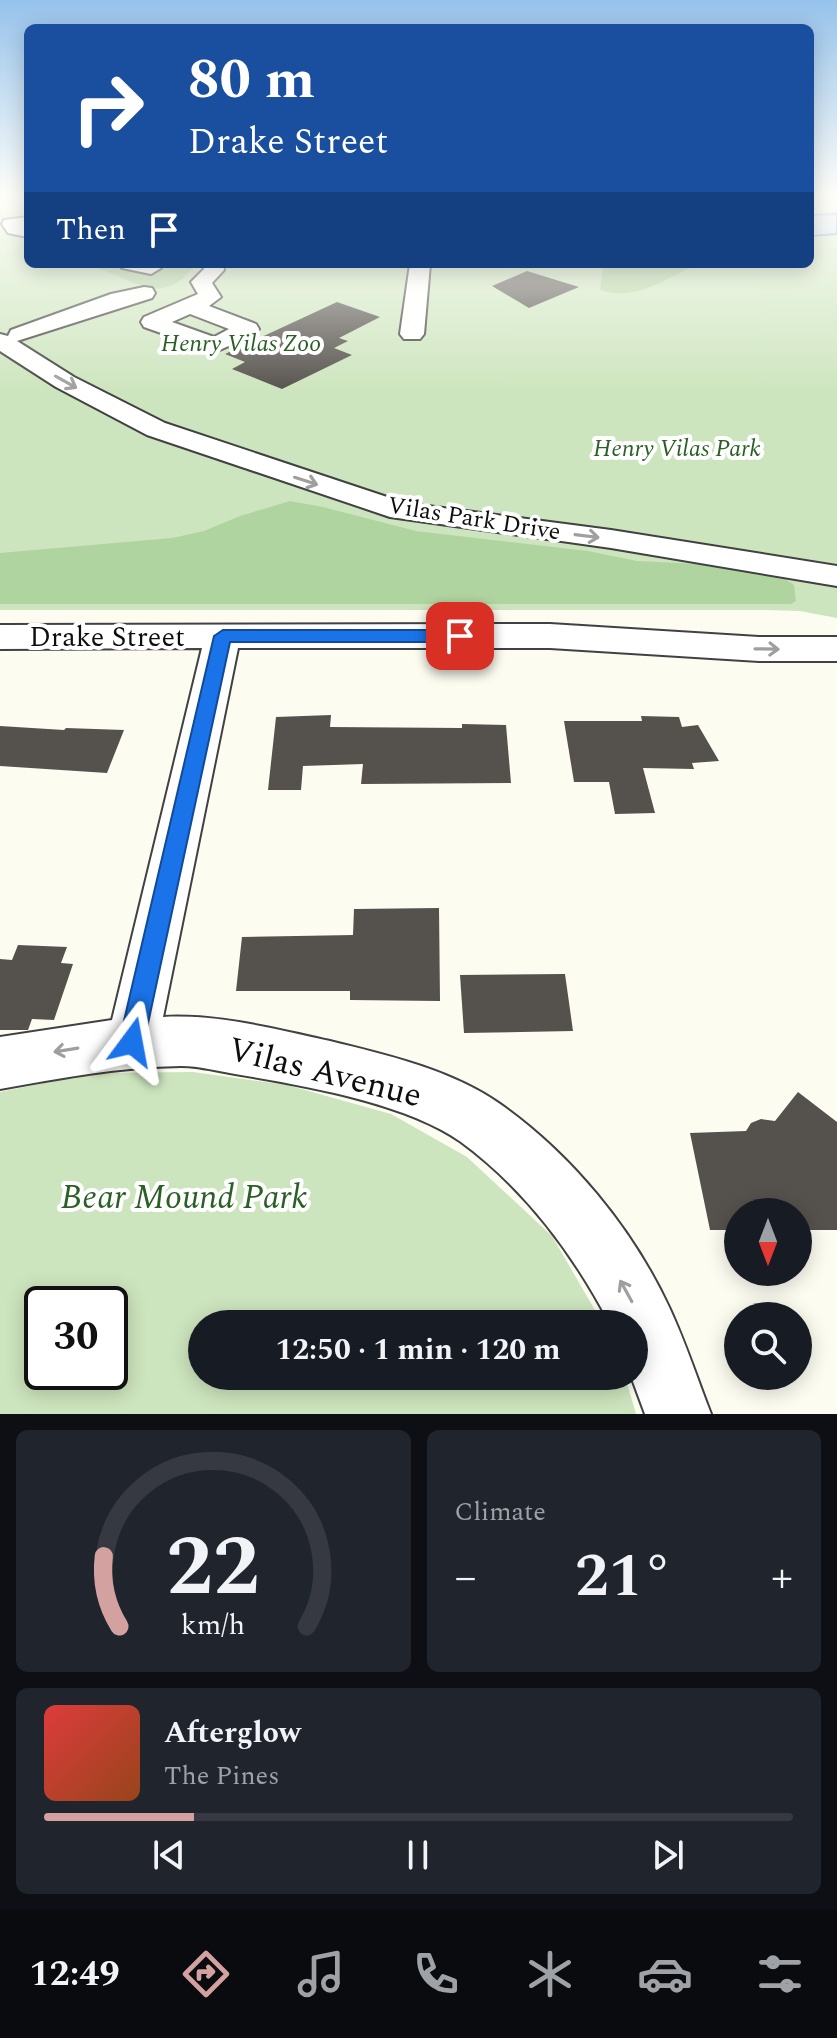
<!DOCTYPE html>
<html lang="en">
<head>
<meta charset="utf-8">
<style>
  :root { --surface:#171b24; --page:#20242c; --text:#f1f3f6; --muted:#9ea1a6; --line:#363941; --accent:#d3a19f }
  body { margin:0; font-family:Spectral,serif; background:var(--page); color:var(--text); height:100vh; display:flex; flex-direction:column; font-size:30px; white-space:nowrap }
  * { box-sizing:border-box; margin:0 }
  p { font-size:26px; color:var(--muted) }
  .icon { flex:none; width:44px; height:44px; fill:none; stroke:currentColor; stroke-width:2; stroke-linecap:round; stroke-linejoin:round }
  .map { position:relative; height:1414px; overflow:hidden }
  .panel { display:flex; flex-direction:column; gap:16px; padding:16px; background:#0d0f14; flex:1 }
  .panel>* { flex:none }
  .hud { position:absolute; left:24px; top:24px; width:790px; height:244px; border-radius:12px; box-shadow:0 4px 20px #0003; background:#1a4fa0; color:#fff; overflow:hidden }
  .needle { width:52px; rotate:180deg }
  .fabs { position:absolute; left:724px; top:1198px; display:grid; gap:16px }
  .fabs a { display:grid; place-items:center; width:88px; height:88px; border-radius:50%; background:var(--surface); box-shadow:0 4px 20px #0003; font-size:40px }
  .speed { position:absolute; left:24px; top:1286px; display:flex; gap:16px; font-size:40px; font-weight:700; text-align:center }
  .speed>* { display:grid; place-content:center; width:104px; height:104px; border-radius:50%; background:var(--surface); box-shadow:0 4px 20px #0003; line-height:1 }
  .speed .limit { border:4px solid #111; border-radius:12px; background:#fff; color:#111 }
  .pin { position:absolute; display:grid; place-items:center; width:68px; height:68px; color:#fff; margin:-34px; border-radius:16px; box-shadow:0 4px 12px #0006 }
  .me { position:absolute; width:88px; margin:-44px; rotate:13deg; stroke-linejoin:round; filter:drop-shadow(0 0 6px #0008) }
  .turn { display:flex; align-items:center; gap:28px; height:168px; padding:0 32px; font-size:36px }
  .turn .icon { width:104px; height:104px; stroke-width:2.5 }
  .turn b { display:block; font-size:56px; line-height:68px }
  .then { display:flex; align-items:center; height:76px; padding:0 32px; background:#0003; gap:16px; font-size:30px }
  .big { font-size:60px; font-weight:700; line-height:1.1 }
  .panel .widget { flex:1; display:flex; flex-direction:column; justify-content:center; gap:12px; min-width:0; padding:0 28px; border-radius:12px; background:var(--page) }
  .panel .dial { align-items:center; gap:0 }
  .dial svg { height:208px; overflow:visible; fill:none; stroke:var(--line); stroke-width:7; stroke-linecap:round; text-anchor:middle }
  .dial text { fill:var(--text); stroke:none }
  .song { display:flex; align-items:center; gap:24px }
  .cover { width:96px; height:96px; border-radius:12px; background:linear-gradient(135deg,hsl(0 70% 55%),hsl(20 70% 35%)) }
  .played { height:8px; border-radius:4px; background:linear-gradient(90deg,var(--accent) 20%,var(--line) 20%) }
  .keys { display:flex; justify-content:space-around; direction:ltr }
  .heat { display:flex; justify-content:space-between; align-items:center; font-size:44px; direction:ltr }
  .panel .tiles { flex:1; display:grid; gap:16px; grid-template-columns:1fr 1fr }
  .widget:last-child { grid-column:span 2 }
  .trip { position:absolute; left:188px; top:1310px; width:460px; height:80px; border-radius:40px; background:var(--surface); box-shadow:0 4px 20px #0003; font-weight:700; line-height:80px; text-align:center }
  .dock { display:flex; height:128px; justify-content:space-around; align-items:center; background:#090b0e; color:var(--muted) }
  .dock .icon { width:56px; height:56px }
  .dock .current { color:var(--accent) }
  .dock b { font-size:36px; color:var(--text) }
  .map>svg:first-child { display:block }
  .green { fill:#cde5be; fill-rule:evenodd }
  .forest { fill:#b0d49f }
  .water { fill:#bbd6ef; stroke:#4a82be; stroke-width:2 }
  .building { fill:#55514c }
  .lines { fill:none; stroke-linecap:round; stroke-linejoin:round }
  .street-casing { stroke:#414141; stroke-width:4 }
  .street { fill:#fff; fill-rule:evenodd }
  .oneway { stroke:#9f9f9f }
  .route { fill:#1a73e8; stroke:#114b97; stroke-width:2 }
  .labels { text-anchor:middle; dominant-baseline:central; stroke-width:8; stroke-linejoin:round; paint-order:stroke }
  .far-park-label { font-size:24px; font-style:italic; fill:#2a5f25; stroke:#fff }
  .far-street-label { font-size:24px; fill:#0e0e0e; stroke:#fff }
  .street-label { font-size:28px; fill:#0e0e0e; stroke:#fff }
  .near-street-label { font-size:34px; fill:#0e0e0e; stroke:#fff }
  .near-park-label { font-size:34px; font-style:italic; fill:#2a5f25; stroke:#fff }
</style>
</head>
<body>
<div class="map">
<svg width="837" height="1414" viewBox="0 0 837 1414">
  <rect width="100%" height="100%" fill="#fdfcf1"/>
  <g class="green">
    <path d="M 0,195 L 28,195 L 28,264 L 810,264 L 810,195 L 837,195 L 837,618 L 800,611 L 767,610 L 0,610 Z"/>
    <path d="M 193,1072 L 287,1085 L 391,1114 L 467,1157 L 552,1236 L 603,1324 L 202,1324 L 202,1376 L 625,1376 L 636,1414 L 0,1414 L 0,1092 L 92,1073 ZM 42,1304 L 110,1304 L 110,1372 L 42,1372 Z"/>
  </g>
  <g class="forest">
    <path d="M 96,264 L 196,264 C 162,308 139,282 97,268 Z"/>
    <path d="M 601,264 L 697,264 C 666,279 634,302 600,290 L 603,271 Z"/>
    <path d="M 290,501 L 323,507 L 416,531 L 588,551 L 637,561 L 699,564 L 780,576 L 794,585 L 796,601 L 791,604 L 0,604 L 0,553 L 172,538 L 204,531 L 240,516 Z"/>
  </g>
  <path class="water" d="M 837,214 L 837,234 L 810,236 L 810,215 Z"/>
  <g class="building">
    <path d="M 527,271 L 579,287 L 529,308 L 492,286 Z"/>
    <path d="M 337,302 L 380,317 L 339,338 L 348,341 L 334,348 L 352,355 L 282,389 L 232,369 L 245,362 L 225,354 Z"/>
    <path d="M 331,715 L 330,727 L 462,728 L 462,724 L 506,725 L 511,783 L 361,784 L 363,764 L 303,766 L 301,790 L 268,790 L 276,717 Z"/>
    <path d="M 641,716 L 679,717 L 682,727 L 698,725 L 719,761 L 692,763 L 694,769 L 643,768 L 655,813 L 615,814 L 609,782 L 574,782 L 564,721 L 642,721 Z"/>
    <path d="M 0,726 L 64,730 L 66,728 L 124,730 L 107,773 L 0,766 Z"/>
    <path d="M 439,908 L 440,1001 L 350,1000 L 350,991 L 236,991 L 242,937 L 353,935 L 354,909 Z"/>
    <path d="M 18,945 L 67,947 L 61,963 L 73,964 L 54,1020 L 32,1019 L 28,1030 L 0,1030 L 0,959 L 12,960 Z"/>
    <path d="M 565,974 L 573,1031 L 464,1033 L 460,975 Z"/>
    <path d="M 798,1092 L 837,1122 L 837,1230 L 798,1230 L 798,1212 L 738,1212 L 738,1230 L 710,1230 L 690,1133 L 746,1131 L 751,1123 L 761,1119 L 775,1121 Z"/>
  </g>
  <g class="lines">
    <g class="street-casing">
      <g id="street">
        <path d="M 28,217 L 28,237 L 8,233 L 2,224 L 4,220 Z"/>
        <path d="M 119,264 L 158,264 L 161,268 L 151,274 L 122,268 Z"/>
        <path d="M 203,264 L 223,264 L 224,270 L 212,283 L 221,297 L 209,306 L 256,324 L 259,329 L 256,334 L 215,352 L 144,327 L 141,322 L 144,317 L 198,294 L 191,282 L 204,269 ZM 190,314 L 229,329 L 214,337 L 172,322 Z"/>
        <path d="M 410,264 L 430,264 L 424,334 L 420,339 L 404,339 L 400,334 Z"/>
        <path d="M 144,287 L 152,288 L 155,293 L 152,298 L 17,341 L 74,377 L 165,423 L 405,503 L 611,530 L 837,566 L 837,586 L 611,548 L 390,517 L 147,435 L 56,387 L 0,351 L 0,334 L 8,336 L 11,330 L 111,294 Z"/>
        <path d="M 550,624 L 759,637 L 837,637 L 837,661 L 759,661 L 550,648 L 238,648 L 163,1017 C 217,1014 277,1029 330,1041 C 387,1055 452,1070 500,1104 C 571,1154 632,1228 669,1307 C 685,1341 697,1378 711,1414 L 645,1414 L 631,1376 L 634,1376 L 634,1324 L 610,1324 C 574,1255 525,1189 461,1142 C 407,1103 301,1085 235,1074 C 218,1071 199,1066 181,1066 C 120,1067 60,1078 0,1089 L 0,1037 L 112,1020 L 202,648 L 0,649 L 0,625 Z"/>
      </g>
    </g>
    <use href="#street" class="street"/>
  </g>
  <defs><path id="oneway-shaft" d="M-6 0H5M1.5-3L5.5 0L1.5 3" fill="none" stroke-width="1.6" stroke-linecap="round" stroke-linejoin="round" transform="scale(2)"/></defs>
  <g class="oneway">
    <use href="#oneway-shaft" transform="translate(66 382) rotate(29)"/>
    <use href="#oneway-shaft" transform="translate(306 481) rotate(18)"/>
    <use href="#oneway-shaft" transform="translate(587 536) rotate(7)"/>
    <use href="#oneway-shaft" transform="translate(767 649) rotate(1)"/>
    <use href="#oneway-shaft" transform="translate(66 1050) rotate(171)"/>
    <use href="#oneway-shaft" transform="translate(626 1291) rotate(-119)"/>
  </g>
  <linearGradient id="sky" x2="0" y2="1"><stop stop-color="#96c2eb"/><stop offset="0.5" stop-color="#fefef9"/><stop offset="1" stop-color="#fefef9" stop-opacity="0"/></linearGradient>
  <rect width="837" height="393" fill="url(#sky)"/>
  <path class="route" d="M 223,630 L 460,630 L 469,636 L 460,642 L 230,642 L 144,1042 L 141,1051 L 132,1054 L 123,1051 L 119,1042 L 214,636 Z"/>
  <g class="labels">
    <g class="far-park-label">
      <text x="241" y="344">Henry Vilas Zoo</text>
      <text x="677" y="449">Henry Vilas Park</text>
    </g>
    <g class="far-street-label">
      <text transform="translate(474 519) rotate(9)">Vilas Park Drive</text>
    </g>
    <g class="street-label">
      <text x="107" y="637">Drake Street</text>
    </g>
    <g class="near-street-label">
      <text transform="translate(325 1073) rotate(14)">Vilas Avenue</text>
    </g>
    <g class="near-park-label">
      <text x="184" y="1198">Bear Mound Park</text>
    </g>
  </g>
</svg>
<div class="fabs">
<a><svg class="needle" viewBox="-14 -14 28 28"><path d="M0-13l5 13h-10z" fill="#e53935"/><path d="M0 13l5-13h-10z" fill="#9ea1a6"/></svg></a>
<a><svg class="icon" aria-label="search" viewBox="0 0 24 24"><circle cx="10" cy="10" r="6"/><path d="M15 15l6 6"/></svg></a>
</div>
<div class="speed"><div class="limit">30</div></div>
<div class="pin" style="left:460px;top:636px;background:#d93025"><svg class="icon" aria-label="arrive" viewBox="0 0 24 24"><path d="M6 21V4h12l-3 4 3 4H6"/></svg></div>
<svg class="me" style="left:132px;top:1042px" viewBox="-20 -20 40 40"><path d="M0-17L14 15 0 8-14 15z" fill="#1a73e8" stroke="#fff" stroke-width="4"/></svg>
<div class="trip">12:50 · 1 min · 120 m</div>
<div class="hud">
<div class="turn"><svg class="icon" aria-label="right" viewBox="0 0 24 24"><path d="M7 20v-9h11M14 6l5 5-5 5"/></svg><div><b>80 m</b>Drake Street</div></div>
<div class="then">Then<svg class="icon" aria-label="arrive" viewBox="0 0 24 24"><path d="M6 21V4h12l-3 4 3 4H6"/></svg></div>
</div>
</div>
<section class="panel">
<div class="tiles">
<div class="widget dial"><svg viewBox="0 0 100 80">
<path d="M14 69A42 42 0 1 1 86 69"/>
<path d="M14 69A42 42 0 0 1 8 42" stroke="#d3a19f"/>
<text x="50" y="56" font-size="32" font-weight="700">22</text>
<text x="50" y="72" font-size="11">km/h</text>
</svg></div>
<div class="widget"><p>Climate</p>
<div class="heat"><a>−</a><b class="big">21°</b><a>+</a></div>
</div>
<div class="widget">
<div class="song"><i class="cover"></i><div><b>Afterglow</b><p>The Pines</p></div></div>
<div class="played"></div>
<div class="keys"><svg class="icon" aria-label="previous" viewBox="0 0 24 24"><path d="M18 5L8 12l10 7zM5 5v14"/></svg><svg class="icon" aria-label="pause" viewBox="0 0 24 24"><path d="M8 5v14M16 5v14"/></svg><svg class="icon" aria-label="next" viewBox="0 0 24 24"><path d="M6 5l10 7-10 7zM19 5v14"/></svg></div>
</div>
</div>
</section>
<nav class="dock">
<b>12:49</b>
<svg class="icon current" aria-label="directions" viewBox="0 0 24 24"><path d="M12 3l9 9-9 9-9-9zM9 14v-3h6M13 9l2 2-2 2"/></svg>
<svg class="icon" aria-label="music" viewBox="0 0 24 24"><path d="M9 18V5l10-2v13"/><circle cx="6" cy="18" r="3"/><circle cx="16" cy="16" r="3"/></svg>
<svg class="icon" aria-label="phone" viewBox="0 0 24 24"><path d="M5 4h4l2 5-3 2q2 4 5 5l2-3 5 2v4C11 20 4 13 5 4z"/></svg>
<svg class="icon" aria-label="climate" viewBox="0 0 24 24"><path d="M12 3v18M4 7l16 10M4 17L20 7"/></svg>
<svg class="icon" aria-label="car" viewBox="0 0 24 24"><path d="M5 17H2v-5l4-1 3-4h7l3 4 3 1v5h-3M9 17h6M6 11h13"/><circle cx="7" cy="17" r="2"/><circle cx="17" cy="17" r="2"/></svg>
<svg class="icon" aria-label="filters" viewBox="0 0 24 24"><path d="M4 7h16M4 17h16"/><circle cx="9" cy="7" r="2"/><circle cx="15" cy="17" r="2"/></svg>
</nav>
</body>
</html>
